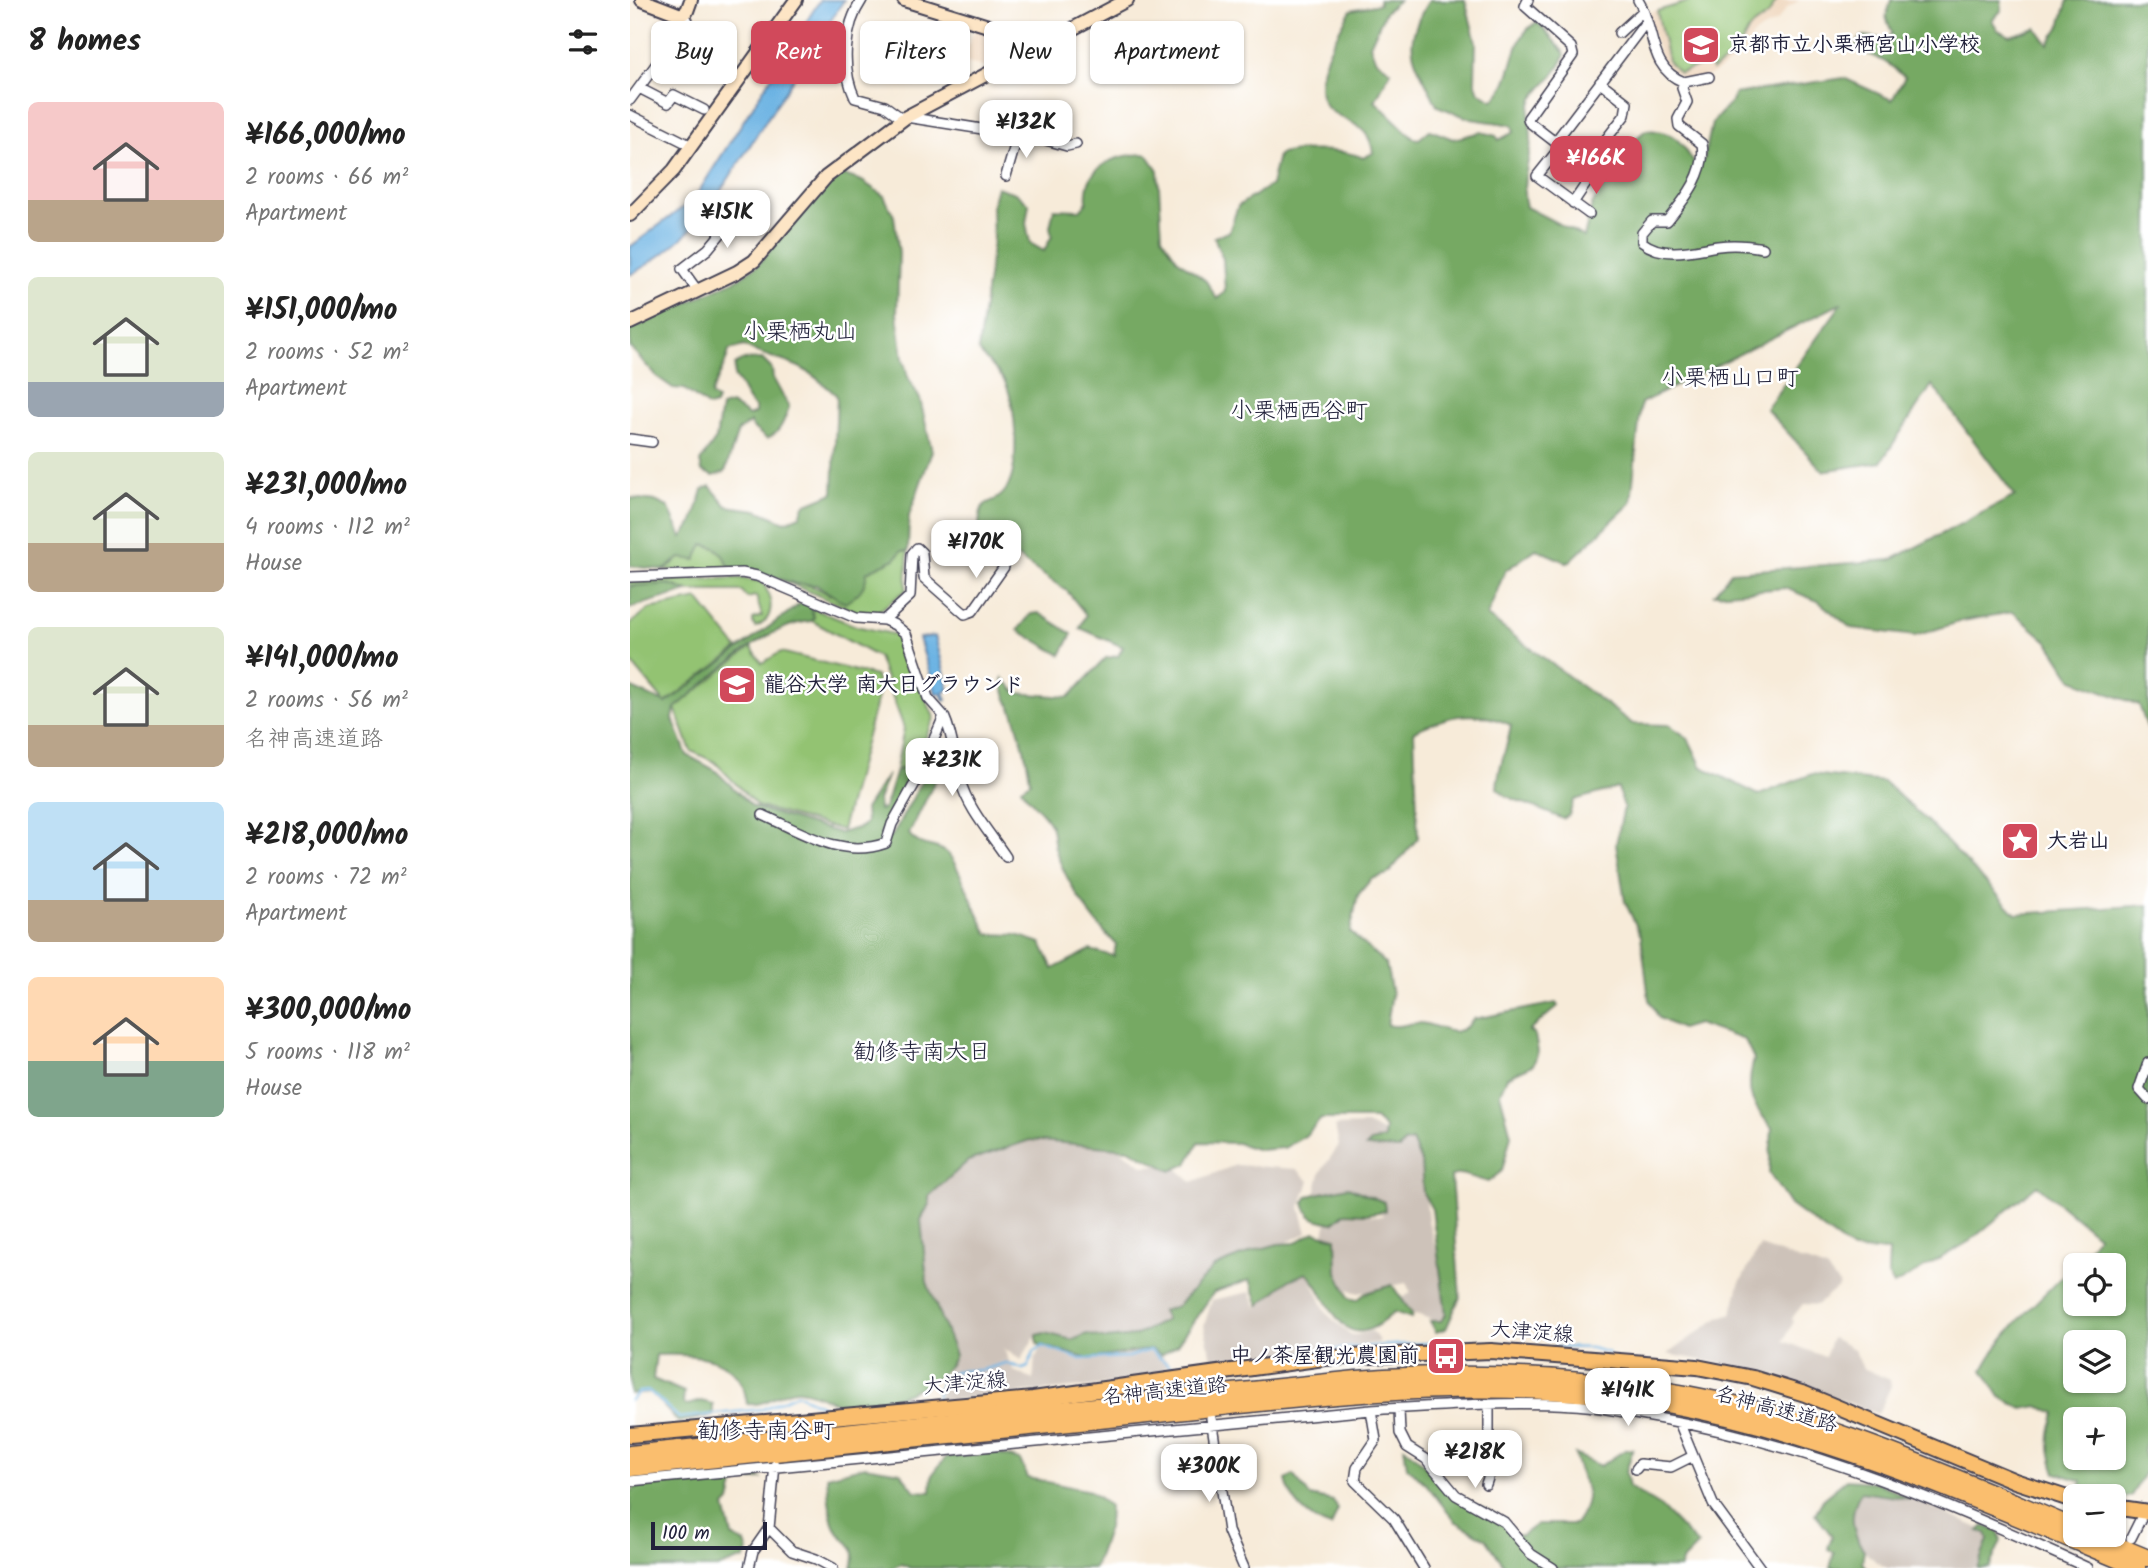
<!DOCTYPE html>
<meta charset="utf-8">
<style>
body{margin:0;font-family:Kalam,"Klee One",sans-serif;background:#f2f2f2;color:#222;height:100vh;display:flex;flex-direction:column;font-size:26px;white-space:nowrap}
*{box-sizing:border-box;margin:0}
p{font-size:23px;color:#767676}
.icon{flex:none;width:38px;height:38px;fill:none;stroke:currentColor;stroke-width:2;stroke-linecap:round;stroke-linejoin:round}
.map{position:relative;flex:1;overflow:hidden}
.sheet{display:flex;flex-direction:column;background:#fff;width:630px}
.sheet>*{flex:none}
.hud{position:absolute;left:21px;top:21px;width:665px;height:63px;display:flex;gap:14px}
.tools{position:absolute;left:1433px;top:1253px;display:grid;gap:14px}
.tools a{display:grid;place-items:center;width:63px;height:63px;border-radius:10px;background:#fff;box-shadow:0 2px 5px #0004;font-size:35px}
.scale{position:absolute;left:21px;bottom:18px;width:116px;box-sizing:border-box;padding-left:7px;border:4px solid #22223b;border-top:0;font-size:19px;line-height:24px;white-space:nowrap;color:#22223b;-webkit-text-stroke:5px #fff;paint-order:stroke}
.price{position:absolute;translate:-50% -60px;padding:0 16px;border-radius:14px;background:#fff;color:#222;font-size:23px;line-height:46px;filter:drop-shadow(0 2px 4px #0008)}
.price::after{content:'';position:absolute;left:50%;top:42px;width:21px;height:16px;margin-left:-10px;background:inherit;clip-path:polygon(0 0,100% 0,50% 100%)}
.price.active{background:#d1495b;color:#fff}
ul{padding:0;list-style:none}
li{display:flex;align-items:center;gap:21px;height:175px;padding:0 28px}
li span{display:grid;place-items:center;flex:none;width:196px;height:140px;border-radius:10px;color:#555}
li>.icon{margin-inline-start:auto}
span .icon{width:84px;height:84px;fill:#fffc;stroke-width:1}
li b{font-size:30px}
h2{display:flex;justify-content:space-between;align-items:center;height:84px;padding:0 28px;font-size:30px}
.chip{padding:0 24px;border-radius:10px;background:#fff;box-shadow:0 2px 5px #0004;font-size:24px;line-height:63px}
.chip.active{background:#d1495b;color:#fff}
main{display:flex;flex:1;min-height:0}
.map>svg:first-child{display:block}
.built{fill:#efd6bc}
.industrial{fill:#cdc2b9}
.green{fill:#93c372;stroke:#5a7256;stroke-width:2}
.forest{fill:#76a964;stroke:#4c6650;stroke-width:2;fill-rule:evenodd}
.water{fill:#6cb3e3;stroke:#476a8f;stroke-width:2}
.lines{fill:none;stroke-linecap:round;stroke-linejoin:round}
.stream{stroke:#6cb3e3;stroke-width:2.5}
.street-tunnel{stroke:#ccc3b9;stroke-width:9;stroke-dasharray:9 4.5;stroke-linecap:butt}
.street-casing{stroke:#424053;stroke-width:12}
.secondary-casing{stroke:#424053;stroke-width:16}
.primary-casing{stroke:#424053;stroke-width:18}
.highway-casing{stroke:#424053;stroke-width:19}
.street{stroke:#fff;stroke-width:9}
.secondary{stroke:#fde5c5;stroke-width:12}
.primary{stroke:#fabe6e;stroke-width:14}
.highway{stroke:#fabe6e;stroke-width:16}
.labels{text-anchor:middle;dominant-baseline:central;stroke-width:5;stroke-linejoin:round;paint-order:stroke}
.poi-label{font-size:21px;font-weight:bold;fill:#22223b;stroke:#fff;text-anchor:start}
.street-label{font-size:21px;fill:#22223b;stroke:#fff}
.neighbourhood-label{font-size:23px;fill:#22223b;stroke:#fff}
</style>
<main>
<section class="sheet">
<h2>8 homes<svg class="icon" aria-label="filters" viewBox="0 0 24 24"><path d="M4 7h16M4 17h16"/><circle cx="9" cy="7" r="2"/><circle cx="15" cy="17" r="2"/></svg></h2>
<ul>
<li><span style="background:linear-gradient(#f6c9c9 70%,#b9a48a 0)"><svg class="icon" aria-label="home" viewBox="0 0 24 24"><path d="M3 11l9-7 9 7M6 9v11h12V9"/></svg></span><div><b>¥166,000/mo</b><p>2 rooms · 66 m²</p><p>Apartment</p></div></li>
<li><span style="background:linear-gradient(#dfe7d0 75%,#9aa5b1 0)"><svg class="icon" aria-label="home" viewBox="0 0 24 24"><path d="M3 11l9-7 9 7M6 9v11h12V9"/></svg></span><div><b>¥151,000/mo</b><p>2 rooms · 52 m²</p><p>Apartment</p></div></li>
<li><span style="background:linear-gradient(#dfe7d0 65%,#b9a48a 0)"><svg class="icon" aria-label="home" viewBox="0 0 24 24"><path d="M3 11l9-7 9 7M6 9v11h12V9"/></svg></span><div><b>¥231,000/mo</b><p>4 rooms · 112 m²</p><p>House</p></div></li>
<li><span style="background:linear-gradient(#dfe7d0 70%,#b9a48a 0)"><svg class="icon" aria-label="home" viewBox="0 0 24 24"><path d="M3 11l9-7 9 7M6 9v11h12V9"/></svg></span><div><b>¥141,000/mo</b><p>2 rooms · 56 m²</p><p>名神高速道路</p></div></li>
<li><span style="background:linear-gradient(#bfe0f5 70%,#b9a48a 0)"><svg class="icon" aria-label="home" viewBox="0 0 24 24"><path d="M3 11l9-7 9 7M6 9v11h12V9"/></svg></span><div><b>¥218,000/mo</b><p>2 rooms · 72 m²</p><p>Apartment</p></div></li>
<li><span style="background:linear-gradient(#ffd9b3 60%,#7fa58c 0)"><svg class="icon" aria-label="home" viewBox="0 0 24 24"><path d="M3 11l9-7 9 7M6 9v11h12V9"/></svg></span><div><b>¥300,000/mo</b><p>5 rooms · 118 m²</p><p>House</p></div></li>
</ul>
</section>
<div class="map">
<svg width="1518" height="1568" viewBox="0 0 1518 1568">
<rect width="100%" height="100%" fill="#fff"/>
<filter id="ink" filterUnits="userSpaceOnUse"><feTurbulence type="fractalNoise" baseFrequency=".0143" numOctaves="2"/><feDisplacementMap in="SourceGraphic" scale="14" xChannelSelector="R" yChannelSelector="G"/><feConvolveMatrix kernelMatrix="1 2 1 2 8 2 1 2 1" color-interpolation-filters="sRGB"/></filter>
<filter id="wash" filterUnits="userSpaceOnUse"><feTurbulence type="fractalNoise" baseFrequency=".00686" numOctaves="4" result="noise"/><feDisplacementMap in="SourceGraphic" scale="28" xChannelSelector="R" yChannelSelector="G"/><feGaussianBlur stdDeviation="1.57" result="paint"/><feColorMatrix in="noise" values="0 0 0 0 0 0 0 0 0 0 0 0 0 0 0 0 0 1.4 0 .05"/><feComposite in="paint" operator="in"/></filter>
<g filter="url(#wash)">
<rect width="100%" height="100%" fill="#f7ebd9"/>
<path class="built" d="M1064,0h106l-12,7 -11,14 -23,13 -13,22 -30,19 -23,6 -24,-14 -18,-54z
M346,28l25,8 -14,32 -26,-7z"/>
<path class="industrial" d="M738,1125l31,15 15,-1 7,9 7,72 22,83 -11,20 -19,-8 -15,-2 -11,-11 17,-9 -5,-10 -47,10 -19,-5 -19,-40 5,-23 13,-11 44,2 -8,-13 -62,1 7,-31 19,-28 -4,-19z
M474,1139l40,27 29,-1 19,17 44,-17 61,4 12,12 -9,26 7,26 -91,41 -41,40 -39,26 -59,2 -43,-4 -13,22 -18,-12 11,23 19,9 2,-20 8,-18 112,5 13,16 -6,11 -59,11 -164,16 3,-19 10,-22 -29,-59 -12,-105 57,-56z
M1130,1246l66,23 14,17 -23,19 -14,-1 -11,14 1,5 -9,18 41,16 7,-19 22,11 9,19 27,12 1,6 -13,28 -110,-42 -101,-18 53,-37 12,-4 7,-29z
M677,1272l20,42 25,22 20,-5 8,11 -166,25 -10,-41 8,-26 38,-8 7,16 31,-30z
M1230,1491l55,9 75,33 -9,35h-95l-17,-12 -16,-18 -3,-19z"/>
<path class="green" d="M1064,0h83l-9,15 -19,14 -13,25 -24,16 -4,-7 -29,10 -11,-12 -11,-50z
M73,544l18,6 11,20h-68l16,-12c11,0 17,-4 23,-14z
M271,551h7l-2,39 -31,24 -11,1 -94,-40c20,7 42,8 59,20l48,-30 18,-6z
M109,578l23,4c11,15 14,37 -6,45l-3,-4v-4l9,-3 -6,-20 -9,2 -5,-7h-54l-19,-7 -39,2v-5z
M68,599l40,50 -73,54 -35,-42v-37l19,-15z
M179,607l47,19 42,9 35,80 1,4 -41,91 15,-36 -6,-6 -6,3 8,-43 -26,-71 -66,-36 2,-4z
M121,647l11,16 19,-11 95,24 3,15 -37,139 -85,-24 -42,-44 -24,-11 -16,-43z"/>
<path class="forest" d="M749,0h20l-14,12 -15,33 5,14 16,12 -16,30 38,37 6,1 11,-9 23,9 28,-7 15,4 3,4 15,-8 -2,-7 -41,-6 -34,-13c-21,-48 -39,-55 -8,-106h36l11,42 -1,39 4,11 14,8c24,-20 15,-62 44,-78 3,2 24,27 28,32 -5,19 -22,29 -32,45 -8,15 -1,27 -2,43 -2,20 -11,46 -5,65l58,30 8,-32 22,-36 8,-19 24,-20c29,1 34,10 48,33l10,-3 8,-37 21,-23 1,-6 110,-16 48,22 13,-23 -19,-15 -29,-13 -1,-6 7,-7 24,3 5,-6 -6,-16 5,-17h110l1,10 -10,10 6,10 12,6 26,-8 12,16 12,-18 8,-26h80v730l-9,-25 -66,-25 -25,-38 -35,-30 -51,9 -47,15 -64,-8 -33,-27 -33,-13 -71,6 17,-22 160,-12 124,-64 -83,-111 -51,77 -58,9 -57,-62 76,-106 -201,100 -10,100 -63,60 -32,-14 -31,22 -18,45 146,108 36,1 19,13 14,29 57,28 53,-21 72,8 44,40 88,92 132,-9v534l-5,12 5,16 -17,29 -17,5v-5l-36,-3 4,-12 -26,-8c-7,-21 -10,-39 0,-60l-18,-7 -15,3 -23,-12 -17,-27c27,-53 79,-86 115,-134l-61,-51 -67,56 -76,44 -6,-10 1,-24 -37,-1 -62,-45 -21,-32 3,-45c-22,-27 -27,-35 -18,-69l-9,-19 -48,-16 -16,5 -22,-11 -10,-18 -8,-64 -16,-34 -9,-58 8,-37 -6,-19 -44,12 -5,15 -6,4 -57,-23 -9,-8c1,-22 11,-41 14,-63 -39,-17 -59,-10 -97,6l4,107 -30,36 -17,5 -13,16 -8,37 36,32 6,30 -5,31c13,3 17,-1 29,-2 24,-2 36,23 58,-4l82,-16 2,3 -29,25 6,4 3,17 -5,13 -26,12 -7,16 11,42 -9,36 -14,11 -27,-8 -10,2 9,121 -14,32 -10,3 -6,-11h11l5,-7 -14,-105 -9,-16 -2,-31 -9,-21 -8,2 -5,6 -33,-2 5,-5 13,-3 1,-11 -10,-9h-54l-16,17 -21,12 -25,2 -22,-7 -38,-1 -12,22 -16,7 -42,-22 -99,-9 -62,21 -39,35v8l-8,16 6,62 28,73c-12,33 -78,52 -112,49 -16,-2 -29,-14 -46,-14 -18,0 -30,17 -50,14 -6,-50 -52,-50 -91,-49l-3,24 31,13 -1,11 4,2 14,-4 12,3v12l-35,6 -27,-30 -21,2v-707l36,16 138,-102 5,3 5,13 -2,4c-48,3 -100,58 -137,87l-2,11 14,36 28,15 38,37 87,26 21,-6 5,-5 -1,-13 23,-35 -10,26 1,10 5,-1 12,-38 6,-3 7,6 -19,45 -10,15 12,2 49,-90 -5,33 -27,55c11,15 24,9 37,18 11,7 32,66 42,82l29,1 24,8 12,26 37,-19 24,6 2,-12c-25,-24 -51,-63 -61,-96 -2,-7 -1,-15 -4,-22 -6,-14 -22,-24 -30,-38l9,-6c-2,-23 -9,-45 -16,-67 -5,-14 -12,-21 -11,-37l14,15 52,4 37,-39 12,-2 5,-9 -43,-19 6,-13 -19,-24 -88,-60c0,-40 12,-21 26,-40 16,-21 11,-83 1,-107 -6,-13 -20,-22 -28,-34l15,-109 -1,-36 5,-18 18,6 14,11 -3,19 4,20 14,8 8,-15 -2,-9 4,-18 26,1 7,-8c-4,-37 30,-48 60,-48l11,16 4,67 15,22 29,22 11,18 8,-8 -2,-32 -9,-22 15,-5 9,-26 33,-21 7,-30c17,-7 68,-6 85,3l10,-5c-3,-26 -19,-28 -39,-40 -34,-21 3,-79 17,-103l28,-6zM1446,1265h38v39h-38zM1446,1342h38v39h-38zM1446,1419h38v39h-38z
M211,174l21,7 22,15 10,20 5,37 -2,61 6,44 5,19 12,22 12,52 -23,65 -1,35h-7l-6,8 -28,13c-1,16 -9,23 -22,31l-29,-18 -19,-1 -50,-14h-15c-10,-14 -10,-23 -29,-26l-7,16 -16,-2 -16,12 -34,-4v-68l25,3 13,6 14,30 11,-15 10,-32 7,-4 17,20 30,4 28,12 15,-6 4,-11 29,-12 4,-97c-11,-10 -22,-21 -36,-28 -19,-9 -39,-12 -57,-22l-15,4c-3,17 -13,29 -18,45l6,5 -2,5 -6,2 -25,-18 -11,-1 -17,-12 -26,-29v-17l108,-51 20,-14 39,-48z
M132,359l10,10 1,9 16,29c-5,14 -8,25 -22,32l-15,-12 -1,-5 -13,9 -13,41 -12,4 -11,-5 -2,-9 16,-23 5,-32 10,-3 18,12 6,-3v-5c-11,-10 -12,-21 -21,-32l1,-11 8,-5z
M39,584l19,7 -58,17v-22z
M409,613l33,21 -11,21 -43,-25 13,-16z
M718,1187l36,15 1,9 -19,3 -21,-1 -12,10c-15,-3 -25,-3 -29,-20l4,-7z
M684,1232l22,6 1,34 12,26 8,2 9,-7 26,-8 20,29 -1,4 -17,-6c-52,50 -59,-8 -87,-39l-18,7 -30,25 -9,-25 -36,12 -38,54 -15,9 -10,-6 -62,10 -52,-15v-9l8,-2 28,7 14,-6 19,5 29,-3 31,-16 -4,-9 15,-5 37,-39 39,-16 25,-7 17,-1z
M774,1447c21,14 29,31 47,45 24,20 41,8 60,43h11l15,-11h38c24,-34 6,-35 0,-70l25,12 25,-16 8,-1 -7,23 3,15 32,20 37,38 -15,15 -3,8h-174l-20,-29 -31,-18 -29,-37 -19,-17z
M366,1453l24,7 8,18 62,13 19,15 -1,22 -14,40h-184l-8,-4 -10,4h-40c8,-28 -10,-24 -18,-42 -5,-14 -6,-35 -7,-50l38,-10 35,6 15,19 16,1 1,-17 14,-18z
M125,1474l6,5 -26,2 -5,21 -5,5 7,29 13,7 3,8 -3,7 -28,10h-87v-76l7,-5 20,-4z
M663,1475l17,21 23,5 5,8 -7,18c-22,-7 -40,-24 -45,-47z
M1216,1480l30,2 35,17 -50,-7c-13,21 -10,40 3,59l-2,11 4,6h-36l4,-15 -6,-5 4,-12 -17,-22 9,-16z
M1354,1526l15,6 2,9 -12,27h-12l11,-28 -2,-7 -7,-2z"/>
<path class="water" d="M190,0h24l-135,209c-21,27 -49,49 -79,66v-28l64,-48z
M305,636l14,54 -5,2 3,8 -3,1 -3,-8 -5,1 -17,-56z"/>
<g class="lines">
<path class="stream" d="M843,1343l32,2
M923,1347l38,1 18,5
M0,1400l9,-8 10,-1 30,27 84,-9 34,-15 30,14
M306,1401l5,-21 14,-9 27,-1 24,-7 17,6 5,-2 6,-15 8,-6 37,13 50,-2 21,-7 24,19 184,-22 73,-4"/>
</g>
</g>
<g filter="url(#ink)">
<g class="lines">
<path class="street-tunnel" d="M827,1361l1,37"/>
<defs>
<path id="street" d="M232,0c-18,26 -21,69 -7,98l30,8 18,13
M898,0l-3,6 46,41 2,8 -45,63 1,4 65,50 -21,31
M1008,0c18,28 9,68 46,82l25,-5
M989,33l24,-22
M37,49l59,29
M1054,82l-2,6 5,14 -9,17 1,7 23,18c5,29 -18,56 -35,77h-15l-10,12v9c22,17 51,8 76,4 14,-2 30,-1 45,2
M9,88l29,15 6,-8 30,15
M0,100l58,-79 -4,-7
M0,115l62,31
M276,117l133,21 28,8 9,-2
M925,142l91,-120
M931,146l-24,30 52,38
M956,165l39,-50 2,-12 -27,-21
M376,176l12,-41
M67,290l-15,-21 26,-20 34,-41
M0,439l22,3
M0,577l112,-4 15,3 99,42 28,2 11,5 11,9 22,64 16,18 -30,69 -22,39 -6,19c-44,16 -83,-10 -123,-28
M254,620l26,-24 2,-42 5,-6 5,5 2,25 41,36 8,-3 31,-44
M314,716c10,22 10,42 16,64 8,29 30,53 46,77
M1518,1063l-9,26 9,10
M769,1409l1,24 7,14 19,12 30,36 48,27 27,32 22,14
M741,1410l5,30 -19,28 -2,13 39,38 30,49
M581,1418l17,113 16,37
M1049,1422l34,82 47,64
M145,1465l-6,63 23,23 24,8 17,9
M1006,1469l4,-5 31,3 22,-11
M0,1481l741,-71c67,-4 135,-9 202,-5 28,1 56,9 84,13 152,26 292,86 431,150
M856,1484l3,-9v-70
M1501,1538l13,-26
M119,1568l4,-17 16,-23"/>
<path id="secondary" d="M12,0l39,15 6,-4 4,-11
M274,0l120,37 13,8
M0,215l44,-45 122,-170
M0,323l107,-51 17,-11 72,-84 80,-60 221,-117"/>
<path id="primary" d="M0,1435l403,-36 291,-41 167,-7 206,16 56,11 52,16 210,87 61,20
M1484,1507l34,5"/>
<path id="highway" d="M0,1454l727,-75c172,-13 339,3 502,61 73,26 145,58 217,88
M0,1468c170,-18 339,-35 509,-52 178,-19 354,-43 532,-11 163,30 315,99 467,163
M1462,1535l56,23"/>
</defs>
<use href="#street" class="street-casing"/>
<use href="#secondary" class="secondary-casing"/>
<use href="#primary" class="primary-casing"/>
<use href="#highway" class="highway-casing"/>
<use href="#street" class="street"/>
<use href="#secondary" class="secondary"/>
<use href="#primary" class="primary"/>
<use href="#highway" class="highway"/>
</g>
</g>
<defs>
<symbol id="school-square" viewBox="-11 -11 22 22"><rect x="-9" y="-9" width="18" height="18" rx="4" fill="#d1495b" stroke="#fff"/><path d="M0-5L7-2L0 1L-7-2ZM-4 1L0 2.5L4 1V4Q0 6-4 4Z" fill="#fff"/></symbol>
<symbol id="university-square" viewBox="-11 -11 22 22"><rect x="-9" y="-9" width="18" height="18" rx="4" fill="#d1495b" stroke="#fff"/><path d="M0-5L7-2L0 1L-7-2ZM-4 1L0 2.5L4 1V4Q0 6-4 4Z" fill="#fff"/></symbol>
<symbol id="sight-square" viewBox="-11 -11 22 22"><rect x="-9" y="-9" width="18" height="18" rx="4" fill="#d1495b" stroke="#fff"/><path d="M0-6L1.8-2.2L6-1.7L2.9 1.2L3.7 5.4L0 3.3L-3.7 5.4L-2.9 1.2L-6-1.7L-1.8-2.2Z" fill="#fff"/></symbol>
<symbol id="bus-square" viewBox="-11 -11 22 22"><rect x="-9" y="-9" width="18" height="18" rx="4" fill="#d1495b" stroke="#fff"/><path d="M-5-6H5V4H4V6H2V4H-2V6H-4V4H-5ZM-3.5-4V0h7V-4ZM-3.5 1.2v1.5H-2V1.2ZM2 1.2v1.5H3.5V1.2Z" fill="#fff"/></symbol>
</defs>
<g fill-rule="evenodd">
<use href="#school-square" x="1049" y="23" width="44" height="44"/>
<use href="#university-square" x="85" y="663" width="44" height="44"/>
<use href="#sight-square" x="1368" y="819" width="44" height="44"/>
<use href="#bus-square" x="794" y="1334" width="44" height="44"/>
</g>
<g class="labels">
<g class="poi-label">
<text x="1098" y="45">京都市立小栗栖宮山小学校</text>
<text x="134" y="685">龍谷大学 南大日グラウンド</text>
<text x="1417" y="841">大岩山</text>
<text x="789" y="1356" text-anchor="end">中ノ茶屋観光農園前</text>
</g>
<g class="street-label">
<text transform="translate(902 1333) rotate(4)">大津淀線</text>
<text transform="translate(335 1384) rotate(-5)">大津淀線</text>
<text transform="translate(535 1392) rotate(-6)">名神高速道路</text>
<text transform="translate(1146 1410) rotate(15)">名神高速道路</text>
</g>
<g class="neighbourhood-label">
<text x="170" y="333">小栗栖丸山</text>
<text x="1100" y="379">小栗栖山口町</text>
<text x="669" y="412">小栗栖西谷町</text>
<text x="292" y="1053">勧修寺南大日</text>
<text x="136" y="1432">勧修寺南谷町</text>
</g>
</g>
</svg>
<div class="tools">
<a><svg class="icon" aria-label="locate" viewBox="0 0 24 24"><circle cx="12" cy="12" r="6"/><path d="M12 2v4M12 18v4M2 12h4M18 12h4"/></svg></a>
<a><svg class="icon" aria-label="layers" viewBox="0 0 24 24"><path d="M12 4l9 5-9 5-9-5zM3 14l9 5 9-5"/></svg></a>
<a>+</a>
<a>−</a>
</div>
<div class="scale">100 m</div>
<b class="price" style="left:396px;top:160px">¥132K</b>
<b class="price active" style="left:966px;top:196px">¥166K</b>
<b class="price" style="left:97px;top:250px">¥151K</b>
<b class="price" style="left:346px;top:580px">¥170K</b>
<b class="price" style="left:322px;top:798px">¥231K</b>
<b class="price" style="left:998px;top:1428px">¥141K</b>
<b class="price" style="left:845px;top:1490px">¥218K</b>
<b class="price" style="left:579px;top:1504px">¥300K</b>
<div class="hud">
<a class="chip">Buy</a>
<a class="chip active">Rent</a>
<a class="chip">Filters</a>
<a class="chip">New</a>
<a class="chip">Apartment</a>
</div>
</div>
</main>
